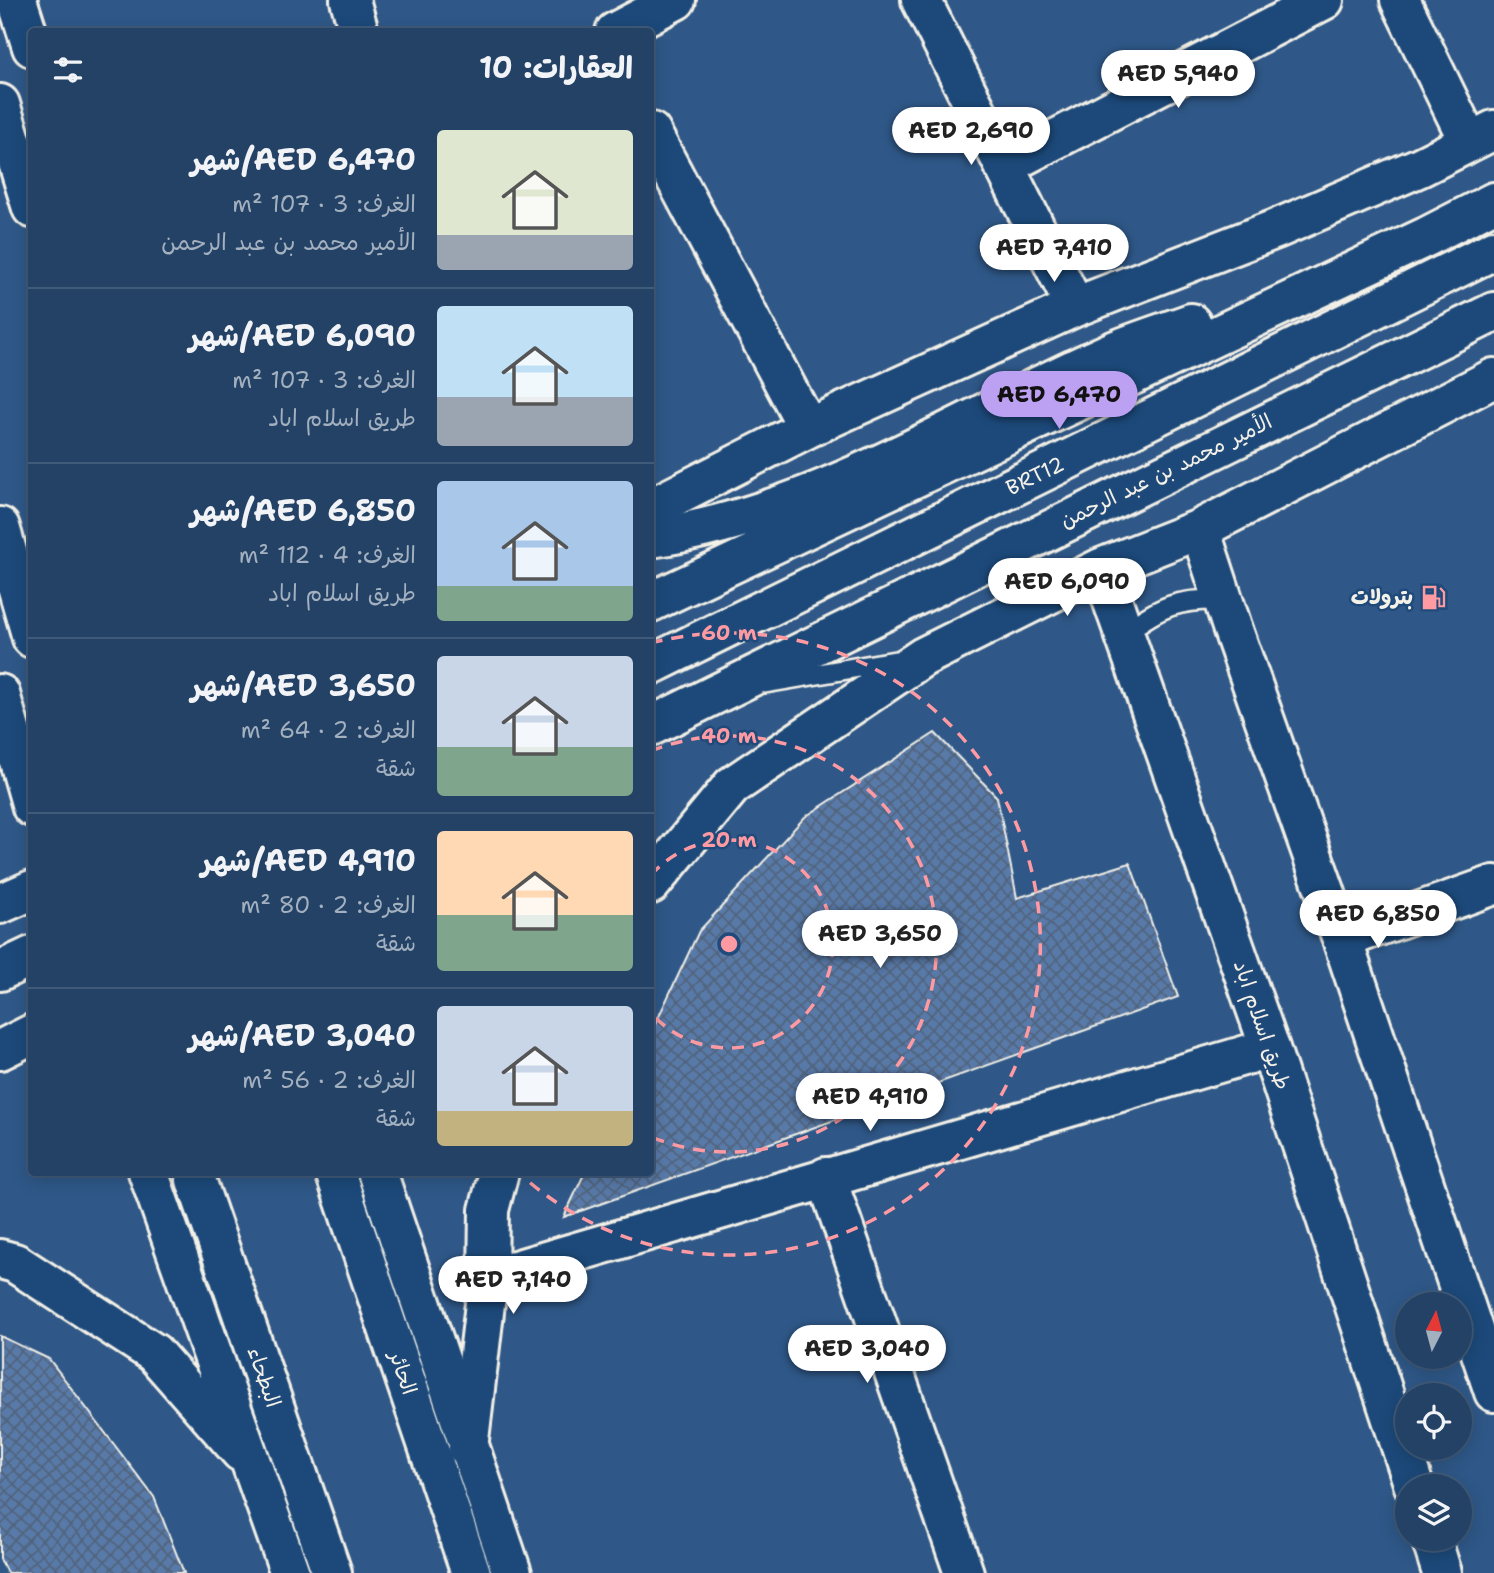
<!DOCTYPE html>
<html lang="ar">
<meta charset="utf-8">
<style>
body{margin:0;font-family:"Shantell Sans","Playpen Sans Arabic",sans-serif;background:#2b496c;color:#f1f3f6;direction:rtl;height:100vh;display:flex;flex-direction:column;font-size:26px;white-space:nowrap}
*{box-sizing:border-box;margin:0}
p{font-size:23px;color:#a3b0bf}
.icon{flex:none;width:38px;height:38px;fill:none;stroke:currentColor;stroke-width:2;stroke-linecap:round;stroke-linejoin:round}
.map{position:relative;flex:1;overflow:hidden;direction:ltr}
.sheet{position:absolute;left:28px;top:28px;width:626px;height:1148px;display:flex;flex-direction:column;background:#234266;border-radius:7px;box-shadow:0 4px 18px #0003,0 0 0 2px #405b7a;direction:rtl}
.sheet>*{flex:none}
.needle{width:46px;rotate:6deg}
.tools{position:absolute;left:1395px;top:1292px;display:grid;gap:14px}
.tools a{display:grid;place-items:center;width:77px;height:77px;border-radius:50%;background:#234266;box-shadow:0 4px 18px #0003,0 0 0 2px #405b7a;font-size:35px}
.price{position:absolute;translate:-50% -60px;padding:0 16px;border-radius:24px;background:#fff;color:#222;font-size:23px;line-height:46px;filter:drop-shadow(0 2px 4px #0008)}
.price::after{content:'';position:absolute;left:50%;top:42px;width:21px;height:16px;margin-left:-10px;background:inherit;clip-path:polygon(0 0,100% 0,50% 100%)}
.price.selected{background:#bca0f2;color:#111}
ul{padding:0;list-style:none}
li{display:flex;align-items:center;gap:21px;height:175px;padding:0 21px}
li+li{border-top:2px solid #405b7a}
li span{display:grid;place-items:center;flex:none;width:196px;height:140px;border-radius:7px;color:#555}
li>.icon{margin-inline-start:auto}
span .icon{width:84px;height:84px;fill:#fffc;stroke-width:1}
li b{font-size:30px}
h2{display:flex;justify-content:space-between;align-items:center;height:84px;padding:0 21px;font-size:30px}
.map>svg:first-child{display:block}
.building{fill:url(#building-cross-hatch);stroke:#f4f1e8;stroke-width:2}
.lines{fill:none;stroke-linecap:round;stroke-linejoin:round}
.lane-casing{stroke:#f4f1e8;stroke-width:24}
.street-casing{stroke:#f4f1e8;stroke-width:44}
.secondary-casing{stroke:#f4f1e8;stroke-width:44}
.primary-casing{stroke:#f4f1e8;stroke-width:44}
.lane{stroke:#1f4a7a;stroke-width:19}
.street{stroke:#1f4a7a;stroke-width:38}
.secondary{stroke:#1f4a7a;stroke-width:38}
.primary{stroke:#1f4a7a;stroke-width:38}
.ring{fill:none;stroke:#ff9aa2;stroke-width:3.5;stroke-dasharray:12 9}
.labels{text-anchor:middle;dominant-baseline:central;stroke-width:5;stroke-linejoin:round;paint-order:stroke}
.street-label{font-size:21px;fill:#f4f1e8;stroke:#1f4a7a}
.poi-label{font-size:21px;font-weight:bold;fill:#f4f1e8;stroke:#1f4a7a;text-anchor:end}
.centre{fill:#ff9aa2;stroke:#1f4a7a;stroke-width:3.5}
.ring-label{font-size:21px;text-anchor:middle;font-weight:bold;fill:#ff9aa2;stroke:#1f4a7a;stroke-width:5;stroke-linejoin:round;paint-order:stroke}
</style>
<div class="map">
<svg width="1494" height="1573" viewBox="0 0 1494 1573">
<defs>
<pattern id="building-cross-hatch" width="8" height="8" patternUnits="userSpaceOnUse" patternTransform="scale(1.75)"><rect width="8" height="8" fill="#587aa9"/><path d="M0 0l8 8M0 8l8-8" fill="none" stroke="#51647c"/></pattern>
</defs>
<rect width="100%" height="100%" fill="#2f5888"/>
<filter id="ink" filterUnits="userSpaceOnUse"><feTurbulence type="fractalNoise" baseFrequency=".0143" numOctaves="2"/><feDisplacementMap in="SourceGraphic" scale="14" xChannelSelector="R" yChannelSelector="G"/><feConvolveMatrix kernelMatrix="1 2 1 2 8 2 1 2 1" color-interpolation-filters="sRGB"/></filter>
<g filter="url(#ink)">
<path class="building" d="M935,733l62,64 20,101 113,-35 48,134 -614,220 21,-45h66v-139l48,-102 106,-114z
M0,1336l49,23 105,138 30,76h-177l-7,-14z"/>
<g class="lines">
<defs>
<path id="lane" d="M1126,632c34,-26 53,-33 96,-32
M765,683l136,-23"/>
<path id="street" d="M350,0l9,32
M921,0l154,307
M1400,0l69,142
M615,32l61,-32
M651,132l157,296
M1004,166l320,-166
M651,508l157,-80 267,-121 201,-78 144,-62 74,-37
M1200,529l33,101 109,309 152,453
M1101,568l169,480 144,438
M651,884l81,-98 191,-129 178,-89 99,-39 294,-151
M1342,939l152,-54
M826,1177l138,396
M488,1278l782,-230
M468,1448l20,-170 1,-68 10,-38
M1431,1538l11,35"/>
<path id="secondary" d="M651,665l843,-415
M0,971l32,-15"/>
<path id="primary" d="M17,0l15,47
M0,104l32,104
M0,527l32,111
M651,538c167,-24 314,-122 465,-188 24,-10 50,-18 75,-27
M651,602l775,-365 68,-35
M0,694l32,113
M651,726l843,-414
M0,904l32,-14
M0,1050l32,-16
M148,1172l142,401
M335,1172l136,401
M377,1172l135,401
M196,1180l136,393
M0,1259l15,4 139,90 87,99"/>
</defs>
<use href="#lane" class="lane-casing"/>
<use href="#street" class="street-casing"/>
<use href="#secondary" class="secondary-casing"/>
<use href="#primary" class="primary-casing"/>
<use href="#lane" class="lane"/>
<use href="#street" class="street"/>
<use href="#secondary" class="secondary"/>
<use href="#primary" class="primary"/>
</g>
</g>
<g class="ring">
<path d="M651 875A104 104 0 1 1 651 1013"/>
<path d="M651 751A208 208 0 1 1 651 1137"/>
<path d="M651 643A311 311 0 1 1 519 1173"/>
</g>
<defs>
<symbol id="fuel-bare" viewBox="-9 -9 18 18"><path d="M-5.5-6h7V0h2V4h1.3V-2.5L3-4.5l.8-.8L6-3V5H2.5V1h-1V6h-7ZM-4.2-4.7v3.2H.2V-4.7Z" fill="#ff9aa2" stroke="#1f4a7a" stroke-width="2.5" paint-order="stroke"/></symbol>
</defs>
<g fill-rule="evenodd">
<use href="#fuel-bare" x="1416" y="580" width="35" height="35"/>
</g>
<g class="labels">
<g class="street-label">
<text transform="translate(1166 471) rotate(-26)">الأمير محمد بن عبد الرحمن</text>
<text transform="translate(1035 476) rotate(-26)">BRT12</text>
<text transform="translate(1262 1025) rotate(71)">طريق اسلام اباد</text>
<text transform="translate(403 1373) rotate(71)">الحائر</text>
<text transform="translate(264 1377) rotate(71)">البطحاء</text>
</g>
<g class="poi-label">
<text x="1413" y="597">بترولات</text>
</g>
</g>
<circle cx="729" cy="944" r="10" class="centre"/>
<g class="ring-label">
<text x="729" y="640">60 m</text>
<text x="729" y="743">40 m</text>
<text x="729" y="847">20 m</text>
</g>
</svg>
<div class="tools">
<a><svg class="needle" viewBox="-14 -14 28 28"><path d="M0-13l5 13h-10z" fill="#e53935"/><path d="M0 13l5-13h-10z" fill="#a3b0bf"/></svg></a>
<a><svg class="icon" aria-label="locate" viewBox="0 0 24 24"><circle cx="12" cy="12" r="6"/><path d="M12 2v4M12 18v4M2 12h4M18 12h4"/></svg></a>
<a><svg class="icon" aria-label="layers" viewBox="0 0 24 24"><path d="M12 4l9 5-9 5-9-5zM3 14l9 5 9-5"/></svg></a>
</div>
<b class="price" style="left:1178px;top:110px">AED 5,940</b>
<b class="price" style="left:971px;top:167px">AED 2,690</b>
<b class="price" style="left:1054px;top:284px">AED 7,410</b>
<b class="price selected" style="left:1059px;top:431px">AED 6,470</b>
<b class="price" style="left:1067px;top:618px">AED 6,090</b>
<b class="price" style="left:1378px;top:950px">AED 6,850</b>
<b class="price" style="left:880px;top:970px">AED 3,650</b>
<b class="price" style="left:870px;top:1133px">AED 4,910</b>
<b class="price" style="left:513px;top:1316px">AED 7,140</b>
<b class="price" style="left:867px;top:1385px">AED 3,040</b>
<section class="sheet">
<h2>العقارات: 10<svg class="icon" aria-label="filters" viewBox="0 0 24 24"><path d="M4 7h16M4 17h16"/><circle cx="9" cy="7" r="2"/><circle cx="15" cy="17" r="2"/></svg></h2>
<ul>
<li><span style="background:linear-gradient(#dfe7d0 75%,#9aa5b1 0)"><svg class="icon" aria-label="home" viewBox="0 0 24 24"><path d="M3 11l9-7 9 7M6 9v11h12V9"/></svg></span><div><b>AED 6,470/شهر</b><p>الغرف: 3 · 107 m²</p><p>الأمير محمد بن عبد الرحمن</p></div></li>
<li><span style="background:linear-gradient(#bfe0f5 65%,#9aa5b1 0)"><svg class="icon" aria-label="home" viewBox="0 0 24 24"><path d="M3 11l9-7 9 7M6 9v11h12V9"/></svg></span><div><b>AED 6,090/شهر</b><p>الغرف: 3 · 107 m²</p><p>طريق اسلام اباد</p></div></li>
<li><span style="background:linear-gradient(#a9c7e8 75%,#7fa58c 0)"><svg class="icon" aria-label="home" viewBox="0 0 24 24"><path d="M3 11l9-7 9 7M6 9v11h12V9"/></svg></span><div><b>AED 6,850/شهر</b><p>الغرف: 4 · 112 m²</p><p>طريق اسلام اباد</p></div></li>
<li><span style="background:linear-gradient(#c9d6e8 65%,#7fa58c 0)"><svg class="icon" aria-label="home" viewBox="0 0 24 24"><path d="M3 11l9-7 9 7M6 9v11h12V9"/></svg></span><div><b>AED 3,650/شهر</b><p>الغرف: 2 · 64 m²</p><p>شقة</p></div></li>
<li><span style="background:linear-gradient(#ffd9b3 60%,#7fa58c 0)"><svg class="icon" aria-label="home" viewBox="0 0 24 24"><path d="M3 11l9-7 9 7M6 9v11h12V9"/></svg></span><div><b>AED 4,910/شهر</b><p>الغرف: 2 · 80 m²</p><p>شقة</p></div></li>
<li><span style="background:linear-gradient(#c9d6e8 75%,#c2b280 0)"><svg class="icon" aria-label="home" viewBox="0 0 24 24"><path d="M3 11l9-7 9 7M6 9v11h12V9"/></svg></span><div><b>AED 3,040/شهر</b><p>الغرف: 2 · 56 m²</p><p>شقة</p></div></li>
</ul>
</section>
</div>
